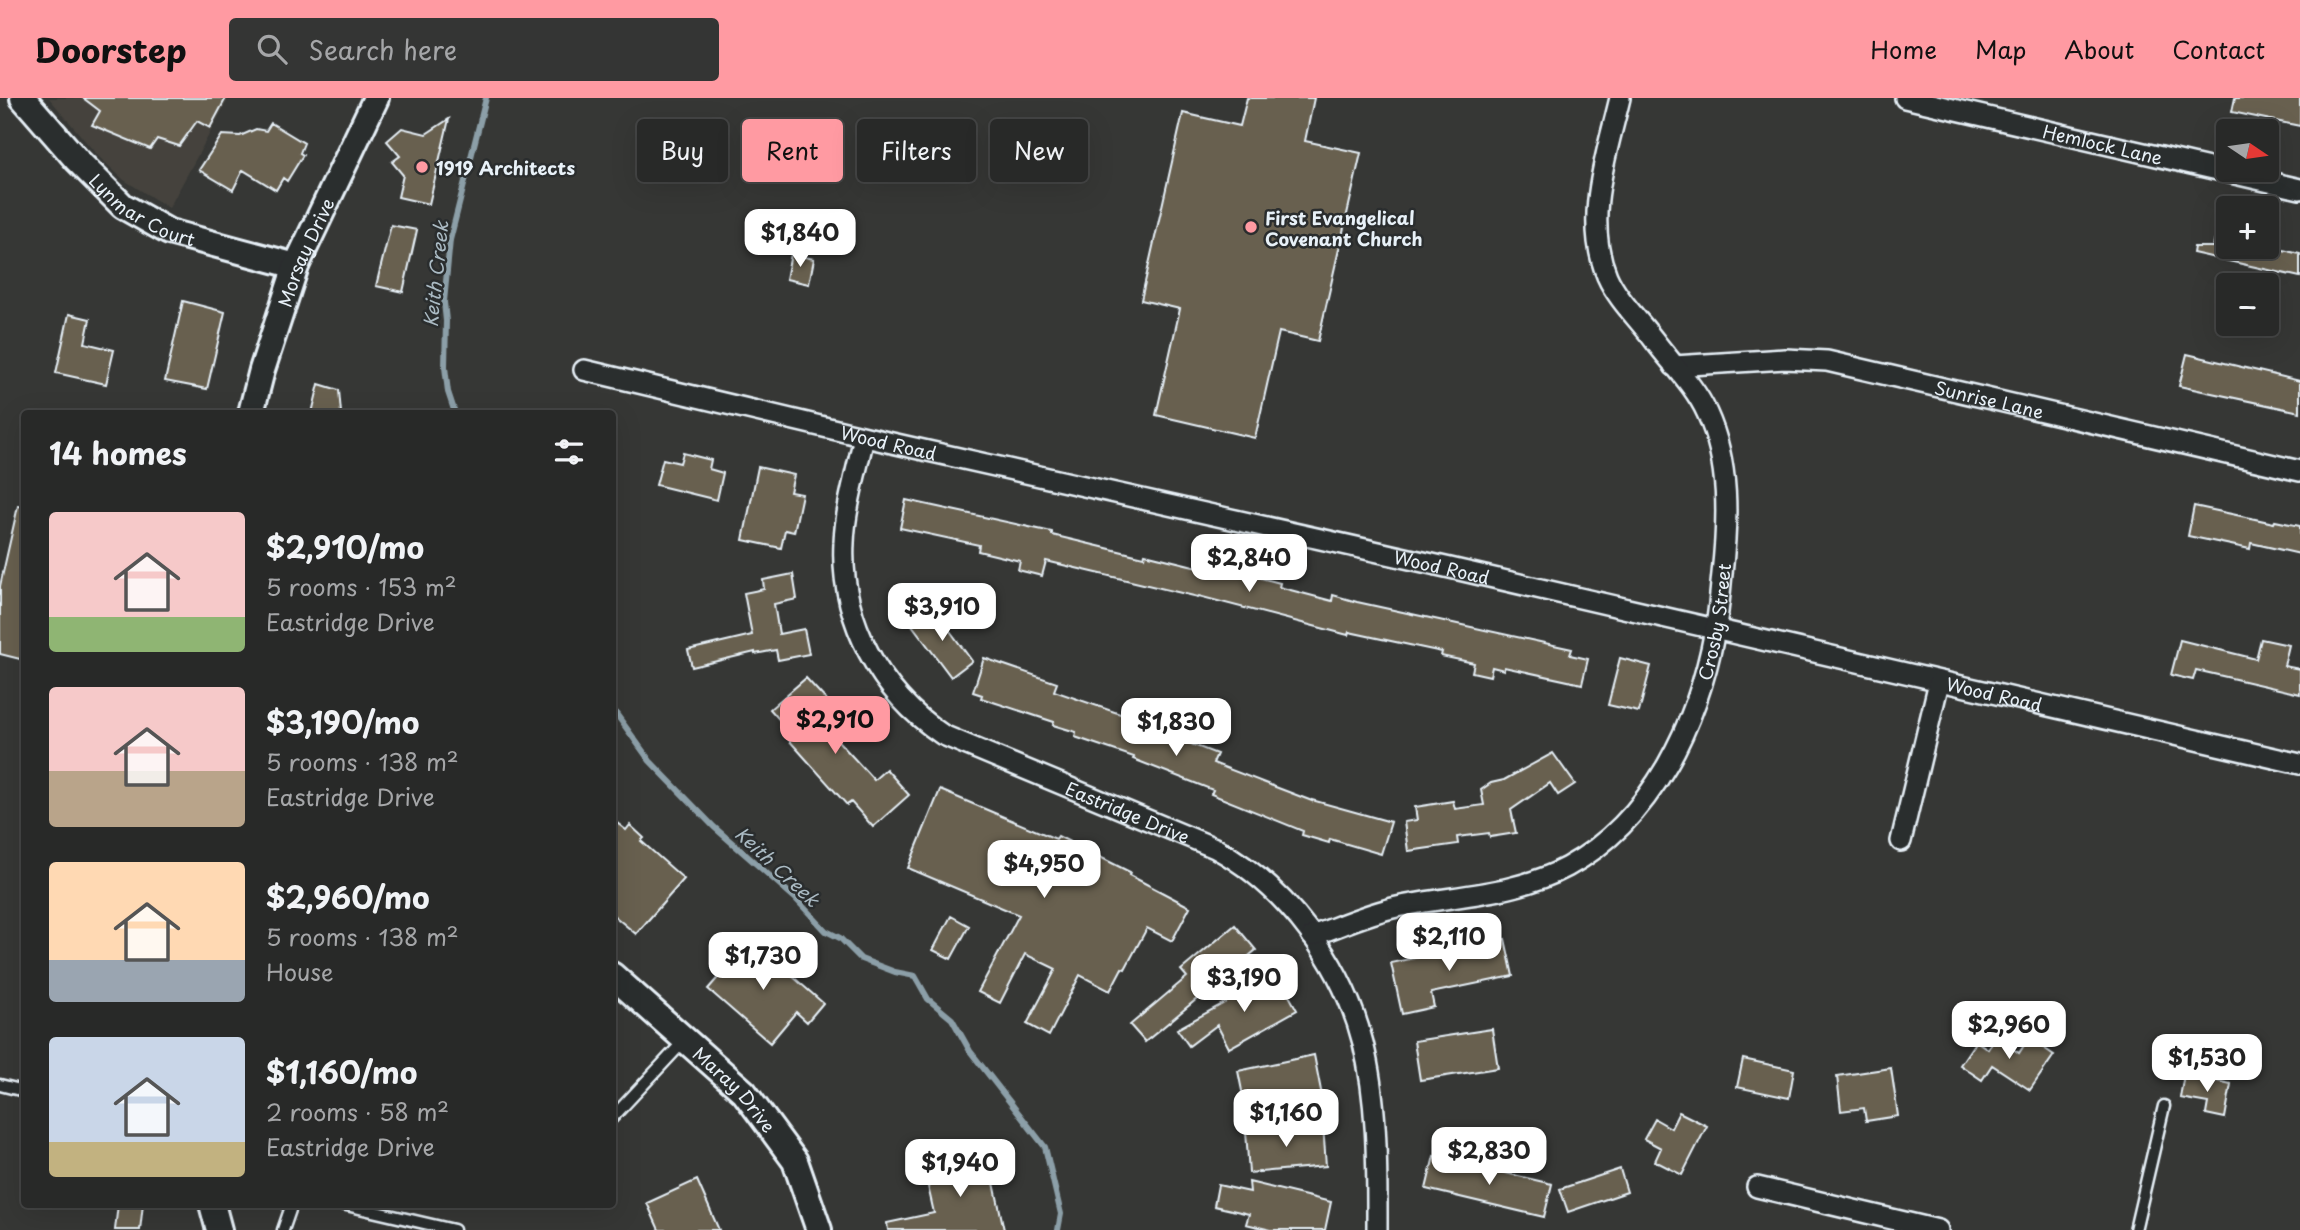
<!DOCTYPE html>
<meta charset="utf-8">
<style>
body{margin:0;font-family:"Playpen Sans",sans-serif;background:#343534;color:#f1f3f6;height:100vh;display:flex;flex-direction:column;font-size:26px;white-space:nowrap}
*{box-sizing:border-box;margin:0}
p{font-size:23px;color:#a5a6a8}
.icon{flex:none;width:38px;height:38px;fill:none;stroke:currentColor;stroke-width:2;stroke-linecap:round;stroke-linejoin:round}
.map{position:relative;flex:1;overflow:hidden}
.drawer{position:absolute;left:21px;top:312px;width:595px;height:798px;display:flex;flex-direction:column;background:#282928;border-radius:7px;box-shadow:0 7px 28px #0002,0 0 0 2px #444545}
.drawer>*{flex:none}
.top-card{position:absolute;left:637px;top:21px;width:665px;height:63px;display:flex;gap:14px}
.needle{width:46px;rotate:103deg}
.tools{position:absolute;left:2216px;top:21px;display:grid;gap:14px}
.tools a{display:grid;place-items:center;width:63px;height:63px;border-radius:7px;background:#282928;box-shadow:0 7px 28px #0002,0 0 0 2px #444545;font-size:35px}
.price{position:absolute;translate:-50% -60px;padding:0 16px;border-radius:14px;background:#fff;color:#222;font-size:23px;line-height:46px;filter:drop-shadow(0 2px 4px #0008)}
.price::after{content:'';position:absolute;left:50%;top:42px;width:21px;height:16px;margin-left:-10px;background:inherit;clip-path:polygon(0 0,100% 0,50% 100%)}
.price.current{background:#ff9aa2;color:#111}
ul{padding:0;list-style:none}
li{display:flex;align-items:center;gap:21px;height:175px;padding:0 28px}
li span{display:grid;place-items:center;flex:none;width:196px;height:140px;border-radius:7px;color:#555}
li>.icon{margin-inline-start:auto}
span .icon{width:84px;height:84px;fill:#fffc;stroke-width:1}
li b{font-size:30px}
h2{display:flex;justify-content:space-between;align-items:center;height:84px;padding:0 28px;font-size:30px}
.tag{padding:0 24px;border-radius:7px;background:#282928;box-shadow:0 7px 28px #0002,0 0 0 2px #444545;font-size:24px;line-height:63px}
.tag.current{background:#ff9aa2;color:#111}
header{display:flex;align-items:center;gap:42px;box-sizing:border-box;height:98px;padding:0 35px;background:#ff9aa2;color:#111}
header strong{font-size:33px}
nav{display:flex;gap:38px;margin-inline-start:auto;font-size:24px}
.search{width:490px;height:63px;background:#343534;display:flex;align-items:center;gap:18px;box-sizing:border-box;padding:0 24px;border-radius:7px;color:#a5a6a8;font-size:26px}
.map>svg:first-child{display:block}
.built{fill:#45433d}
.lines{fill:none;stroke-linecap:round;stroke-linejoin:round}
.stream{stroke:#8c9fa8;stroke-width:6}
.building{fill:#686050;stroke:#e8f1f8;stroke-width:2}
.service-casing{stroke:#e8f1f8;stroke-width:15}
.minor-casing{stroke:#e8f1f8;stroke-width:24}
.tertiary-casing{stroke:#e8f1f8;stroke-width:30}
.service{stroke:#2a2d2e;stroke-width:10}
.minor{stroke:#2a2d2e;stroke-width:19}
.tertiary{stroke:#2a2d2e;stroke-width:24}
.poi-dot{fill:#ff9aa2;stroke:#2a2d2e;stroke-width:2.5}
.labels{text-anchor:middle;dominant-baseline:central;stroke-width:5;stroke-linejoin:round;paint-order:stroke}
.street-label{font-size:18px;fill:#e8f1f8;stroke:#2a2d2e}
.poi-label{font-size:18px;font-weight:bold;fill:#e8f1f8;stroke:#2a2d2e;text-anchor:start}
.water-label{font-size:19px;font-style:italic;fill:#aabac3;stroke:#2a2d2e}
</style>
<header>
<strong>Doorstep</strong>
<div class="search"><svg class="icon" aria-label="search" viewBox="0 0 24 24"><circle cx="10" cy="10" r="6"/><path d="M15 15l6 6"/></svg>Search here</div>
<nav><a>Home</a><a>Map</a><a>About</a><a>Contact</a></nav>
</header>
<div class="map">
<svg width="2300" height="1132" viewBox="0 0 2300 1132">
<rect width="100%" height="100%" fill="#363735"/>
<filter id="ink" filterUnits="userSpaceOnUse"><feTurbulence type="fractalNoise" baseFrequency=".0143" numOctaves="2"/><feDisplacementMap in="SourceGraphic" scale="14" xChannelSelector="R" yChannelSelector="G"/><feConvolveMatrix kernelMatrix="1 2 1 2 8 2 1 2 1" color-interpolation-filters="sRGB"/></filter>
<g filter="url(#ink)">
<path class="built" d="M49,0h180l-60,110 -45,-28 -26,-24z"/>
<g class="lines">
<path class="stream" d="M455,315l-7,-21 -3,-25 1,-46 -2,-19 6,-62 36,-142
M612,610l38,53 64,66 81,71 31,33 14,7 21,21 34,13 20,4 13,23 24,20 18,32 75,96 16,67 -3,16"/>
</g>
<path class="building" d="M83,0h143l-16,30 -13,-7 -18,25 -22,-7 -7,10 -58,-24 8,-14z
M1247,0h67l-9,43 56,12 -43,188 -39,-9 -24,106 -99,-23 24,-106 -39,-9 42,-187 57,13z
M2235,0h65v28l-68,-14z
M449,21l-20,85 -31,-7 5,-22 -11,-13 8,-6 -13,-15 15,-13 24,6z
M271,25l33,20 -4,10 3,2 -16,26 -4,-3 -7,12 -33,-20 -10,20 -34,-20 23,-35 18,1 16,-7 10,2z
M2222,113h6v36h42l30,7v23l-107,-24 1,-6h19z
M391,127l26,5 -14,62 -27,-6z
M791,156l23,5 -5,25 -23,-5z
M183,203l42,11 -18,77 -42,-8z
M69,216l21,5 -5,24 29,7 -8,34 -50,-11z
M2187,256l113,27v31l-121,-26z
M319,286l20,6 2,23h-29z
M683,355l28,7 -2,9 14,4 -6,27 -61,-15 7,-26 17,4z
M758,369l36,8 -4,17 12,2 -8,38 -9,-2 -4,18 -38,-8z
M906,402l146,32v3l92,22 1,-3 69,17 1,-5 65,17 -1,4 53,14 1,-6 24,7 215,47 -2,6 18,4 -6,25 -78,-17v3l-12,-3 -2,9 -18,-4 2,-9 -33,-7 1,-4 -93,-20 -1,3 -149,-39 -1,1 -152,-36 -4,15 -24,-6 2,-9 -42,-10 1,-6 -79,-17z
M18,408l6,1v153l-24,-6v-68z
M2194,408l80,17 1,-2 25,5v28l-49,-11 -1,6 -62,-13z
M793,476l4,25 -23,5 5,30 25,-5 5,25 -31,6 -2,-10 -21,4v-2l-63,15 -4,-17 64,-15 -8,-42 20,-4 -1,-9z
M934,511l38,52 -21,16 -39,-52z
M2261,541l28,6 -5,21 16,3v25l-104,-24 -3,10 -22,-5 9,-35 76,19z
M984,560l73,25 -3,8 81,28 -1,3 83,32 -4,9 99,38v-1l79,22 -10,32 -51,-15 -1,4 -27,-8 1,-4 -92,-37 2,-4 -80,-31 1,-2 -59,-20 1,-5 -23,-7 1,-3 -73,-24 1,-3 -9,-3z
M1620,560l31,8 -12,46 -31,-7z
M806,580l24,26 -13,12 23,27 34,37 12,-11 23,26 -36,32 -22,-25 -4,3 -59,-66 5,-4 -23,-26z
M1553,655l22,31 -17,11 -8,-12 -39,27 5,23 -26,4 -1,-4 -32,4 1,7 -50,7 -4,-29 13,-2 -2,-13 38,-6 2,8 29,-4 -3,-15 10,-7 13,-3z
M940,692l116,49 2,-3 72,36 -1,3 61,32 -18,34 -25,-13 -22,41 -3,-1 -12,23 -30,-16 -31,61 -22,-12 29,-55 -31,-15 -25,49 -22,-11 41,-77 -111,-47z
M612,721l14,11 4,-5 14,13 -3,3 43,38 -48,55 -24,-20z
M951,818l18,10 -18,33 -18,-9z
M1235,827l21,25 -111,92 -15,-17 57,-48 -6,-7z
M1505,841l8,37 -82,17 3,14 -32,7 -11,-51z
M751,842l72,63 -16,19 -11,-10 -26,31 -62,-54z
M1277,876l20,36 -68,38 -12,-23 -28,21 -12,-17z
M1492,931l6,39 -78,12 -6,-39z
M1996,939l23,16 10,-15 25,17 -24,35 -38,-25 -10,15 -22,-15 16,-24 12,8z
M1314,957l8,41 -76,15 -8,-40z
M1743,961l51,11 -5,28 -52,-11z
M1891,970l7,48 -32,5 -2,-13 -23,3 -4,-35z
M2184,976l47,10 -6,34 -19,-4 2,-11 -28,-5z
M1679,1014l28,14 -25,49 -27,-14 6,-13 -17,-9 11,-20 16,9z
M1323,1027l3,41 -77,7 -3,-42z
M986,1047l18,85h-116l-1,-7 47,-10 -9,-40 47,-10 -3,-15z
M1434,1058l118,28 -8,33 -118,-28z
M1620,1071l7,23 -59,20 -8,-23z
M697,1082l22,50h-60l-12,-27z
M1249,1084l82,20 -6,28h-54l-25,-6 3,-10 -35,-8 4,-21 32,7z
M118,1106h25l-3,26h-25z"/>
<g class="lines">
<defs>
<path id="service" d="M0,987l24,6
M612,1020l73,-78
M342,1106l112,26
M283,1132l9,-26
M2135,1132l29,-124"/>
<g id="minor">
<path id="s1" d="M1905,0l395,91"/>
<path id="s2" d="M1674,268l111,-7 42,2 473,110"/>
<path id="s3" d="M584,272l299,71 567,127 850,196"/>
<path id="s4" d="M864,339c-7,33 -19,72 -20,106 -4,77 36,150 99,192l272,113c72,39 128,116 148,195 15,60 14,126 14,187"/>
<path d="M1901,743l38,-159"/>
<path id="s5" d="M1312,838c28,-10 56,-23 85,-29 57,-12 118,-12 170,-40 86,-47 131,-145 148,-237 4,-18 5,-38 7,-56 6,-54 8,-111 -15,-161 -12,-27 -36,-50 -53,-73 -15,-20 -37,-41 -47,-64 -24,-57 0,-122 13,-178"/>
<path d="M1757,1089l181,43"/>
</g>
<g id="tertiary">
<path id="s6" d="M23,0l54,62 46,46 46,26 127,34"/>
<path id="s7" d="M251,315l11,-43 34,-104 80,-168"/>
<path id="s8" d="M612,877l132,117 51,69 24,69"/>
<path d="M212,1106l7,26"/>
</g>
</defs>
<use href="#service" class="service-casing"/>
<use href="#minor" class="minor-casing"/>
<use href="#tertiary" class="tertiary-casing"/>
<use href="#service" class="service"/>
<use href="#minor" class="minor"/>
<use href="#tertiary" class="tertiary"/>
</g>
</g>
<g class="poi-dot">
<circle cx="422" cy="69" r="7"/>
<circle cx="1251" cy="129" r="7"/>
</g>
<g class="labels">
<g class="street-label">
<text stroke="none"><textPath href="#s1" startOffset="203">Hemlock Lane</textPath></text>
<text stroke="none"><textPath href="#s6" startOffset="166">Lynmar Court</textPath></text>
<text stroke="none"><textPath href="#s7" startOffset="170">Morsay Drive</textPath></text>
<text stroke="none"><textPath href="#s2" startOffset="320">Sunrise Lane</textPath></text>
<text stroke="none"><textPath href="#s3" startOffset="313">Wood Road</textPath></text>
<text stroke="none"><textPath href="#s3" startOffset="880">Wood Road</textPath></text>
<text stroke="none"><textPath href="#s5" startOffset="562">Crosby Street</textPath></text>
<text stroke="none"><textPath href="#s3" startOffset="1447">Wood Road</textPath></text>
<text stroke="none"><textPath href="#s4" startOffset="534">Eastridge Drive</textPath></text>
<text stroke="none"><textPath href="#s8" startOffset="168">Maray Drive</textPath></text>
</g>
<g class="poi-label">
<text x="436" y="69">1919 Architects</text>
<text x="1265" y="119">First Evangelical<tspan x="1265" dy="21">Covenant Church</tspan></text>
</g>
<g class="water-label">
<text transform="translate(435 176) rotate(-84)">Keith Creek</text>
<text transform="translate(778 768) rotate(43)">Keith Creek</text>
</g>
</g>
</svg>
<div class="tools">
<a><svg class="needle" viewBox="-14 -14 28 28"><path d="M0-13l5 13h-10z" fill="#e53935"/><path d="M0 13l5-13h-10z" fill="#a5a6a8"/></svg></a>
<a>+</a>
<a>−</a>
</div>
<b class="price" style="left:800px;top:171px">$1,840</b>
<b class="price" style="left:1249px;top:496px">$2,840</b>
<b class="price" style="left:942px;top:545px">$3,910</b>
<b class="price current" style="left:835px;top:658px">$2,910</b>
<b class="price" style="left:1176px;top:660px">$1,830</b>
<b class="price" style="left:1044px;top:802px">$4,950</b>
<b class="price" style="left:1449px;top:875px">$2,110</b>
<b class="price" style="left:763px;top:894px">$1,730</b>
<b class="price" style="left:1244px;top:916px">$3,190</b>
<b class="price" style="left:2009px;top:963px">$2,960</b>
<b class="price" style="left:2207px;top:996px">$1,530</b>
<b class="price" style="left:1286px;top:1051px">$1,160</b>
<b class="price" style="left:1489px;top:1089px">$2,830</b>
<b class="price" style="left:960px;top:1101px">$1,940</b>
<div class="top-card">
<a class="tag">Buy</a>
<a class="tag current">Rent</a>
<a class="tag">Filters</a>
<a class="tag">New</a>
</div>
<section class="drawer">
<h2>14 homes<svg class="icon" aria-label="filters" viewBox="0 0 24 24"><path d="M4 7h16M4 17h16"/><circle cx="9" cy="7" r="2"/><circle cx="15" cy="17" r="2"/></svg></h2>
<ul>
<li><span style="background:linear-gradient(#f6c9c9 75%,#8fb573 0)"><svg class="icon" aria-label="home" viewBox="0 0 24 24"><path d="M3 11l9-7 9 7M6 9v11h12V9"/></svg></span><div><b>$2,910/mo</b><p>5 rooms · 153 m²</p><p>Eastridge Drive</p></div></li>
<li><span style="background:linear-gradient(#f6c9c9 60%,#b9a48a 0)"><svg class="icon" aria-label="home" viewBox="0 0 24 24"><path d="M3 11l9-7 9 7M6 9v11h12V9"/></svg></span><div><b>$3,190/mo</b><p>5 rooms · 138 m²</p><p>Eastridge Drive</p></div></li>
<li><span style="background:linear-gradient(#ffd9b3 70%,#9aa5b1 0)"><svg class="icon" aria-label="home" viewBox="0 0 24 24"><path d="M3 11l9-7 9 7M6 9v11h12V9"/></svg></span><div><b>$2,960/mo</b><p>5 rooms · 138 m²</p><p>House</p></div></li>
<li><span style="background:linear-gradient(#c9d6e8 75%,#c2b280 0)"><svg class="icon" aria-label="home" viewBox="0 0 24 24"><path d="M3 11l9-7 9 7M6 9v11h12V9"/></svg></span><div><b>$1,160/mo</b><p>2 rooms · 58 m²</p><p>Eastridge Drive</p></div></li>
</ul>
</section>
</div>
